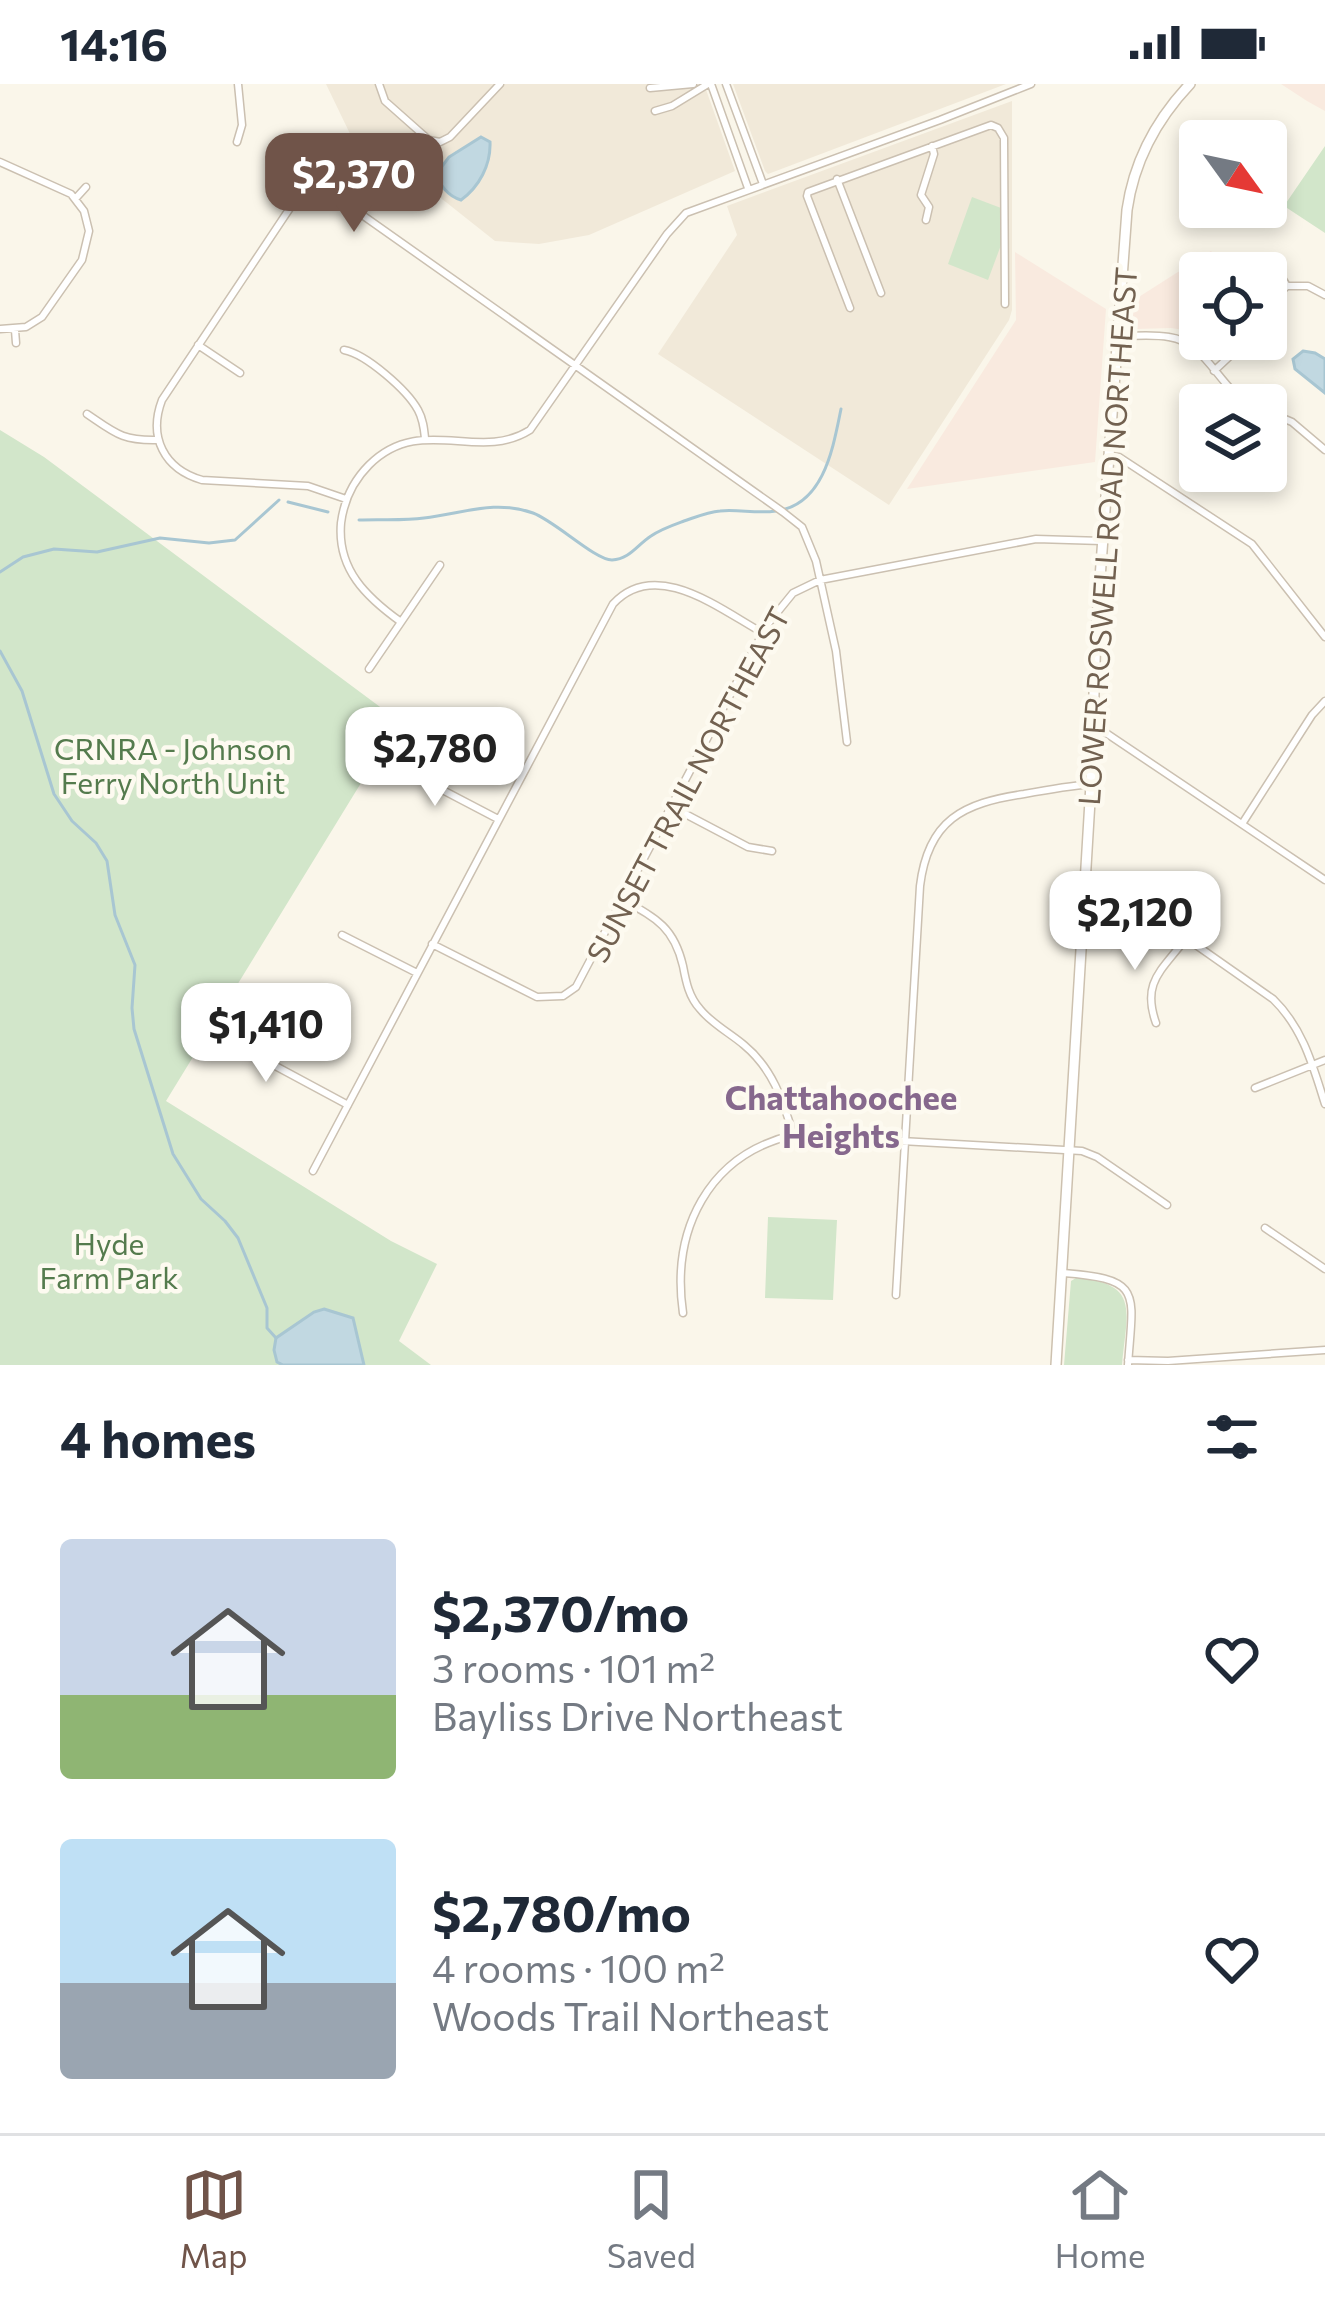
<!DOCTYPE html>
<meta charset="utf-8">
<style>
body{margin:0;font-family:Commissioner,sans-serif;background:#f2f2f3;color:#1f2937;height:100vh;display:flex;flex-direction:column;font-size:45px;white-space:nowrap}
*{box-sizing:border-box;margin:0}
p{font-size:39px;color:#747a83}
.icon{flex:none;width:66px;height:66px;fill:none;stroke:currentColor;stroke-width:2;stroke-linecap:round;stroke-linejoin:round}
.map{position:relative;height:1281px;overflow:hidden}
.details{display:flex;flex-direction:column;background:#fff;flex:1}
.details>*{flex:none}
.needle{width:78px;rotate:123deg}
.tools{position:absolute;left:1179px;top:36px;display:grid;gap:24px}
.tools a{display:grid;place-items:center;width:108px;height:108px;border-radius:12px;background:#fff;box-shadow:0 6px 18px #0003;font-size:60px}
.price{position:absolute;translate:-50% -102px;padding:0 27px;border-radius:24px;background:#fff;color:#222;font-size:39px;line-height:78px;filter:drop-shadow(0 3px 6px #0008)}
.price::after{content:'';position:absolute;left:50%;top:72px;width:36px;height:27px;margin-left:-18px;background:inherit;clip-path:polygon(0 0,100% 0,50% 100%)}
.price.selected{background:#705449;color:#fff}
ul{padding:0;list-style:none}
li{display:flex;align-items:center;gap:36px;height:300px;padding:0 60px}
li span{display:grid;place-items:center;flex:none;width:336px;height:240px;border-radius:12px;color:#555}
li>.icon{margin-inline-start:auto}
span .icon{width:144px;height:144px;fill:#fffc;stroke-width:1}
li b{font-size:51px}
h2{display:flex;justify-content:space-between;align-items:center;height:144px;padding:0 60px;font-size:51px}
.status{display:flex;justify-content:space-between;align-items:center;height:84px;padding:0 60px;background:#fff;direction:ltr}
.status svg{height:33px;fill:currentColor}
.menu{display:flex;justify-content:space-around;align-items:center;height:168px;border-top:3px solid #e0e1e3;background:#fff;font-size:33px;color:#747a83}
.menu a{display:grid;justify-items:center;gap:6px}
.menu .selected{color:#705449}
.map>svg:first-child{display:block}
.residential{fill:#f1e9d9}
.commercial{fill:#f9eadf}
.green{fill:#d2e6ca}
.water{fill:#c1d8e1;stroke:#a8c6d2;stroke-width:3}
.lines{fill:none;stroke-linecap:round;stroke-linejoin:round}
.stream{stroke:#a8c6d2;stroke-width:3}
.street-casing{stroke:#cbc0b1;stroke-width:9}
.secondary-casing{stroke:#cdc1af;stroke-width:12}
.street{stroke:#fff;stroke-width:6}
.secondary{stroke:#fff;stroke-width:9}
.labels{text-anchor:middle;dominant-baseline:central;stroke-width:9;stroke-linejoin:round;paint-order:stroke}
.street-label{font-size:30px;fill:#726150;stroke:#fdfaf0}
.park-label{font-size:30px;fill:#547b4d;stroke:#fdfaf0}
.neighbourhood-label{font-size:33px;font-weight:bold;fill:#86688d;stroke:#fdfaf0}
</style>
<div class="status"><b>14:16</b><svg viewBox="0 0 49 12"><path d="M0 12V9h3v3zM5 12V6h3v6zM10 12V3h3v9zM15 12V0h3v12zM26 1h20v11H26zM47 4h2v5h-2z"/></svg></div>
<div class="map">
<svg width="1325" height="1281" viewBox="0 0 1325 1281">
<rect width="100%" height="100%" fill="#faf6ea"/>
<path class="residential" d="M326,0h378l31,87 -146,64 -50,9 -44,-3 -77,-61 -65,-40z
M733,0h273l-238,90 -3,-3z
M1012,17v209l-3,10 -120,185 -231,-151 79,-119 -10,-29z"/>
<path class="commercial" d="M1281,0h44v27l-18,-10z
M1211,167l18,22h-29v52l-7,10 -9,-5 -13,-2 -34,1 -3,-2 -3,-7 3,-20z
M1015,168l91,57 -11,153 -188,27 109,-169z"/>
<path class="green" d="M1325,62v87l-41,-27z
M972,113l29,11v37l-13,35 -40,-16z
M0,346l44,27 355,264 -233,380 225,140 46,23 -38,77 32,24h-431z
M768,1133l69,3 -4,80 -68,-2z
M1076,1194c66,5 50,35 46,87h-58l7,-84z"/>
<path class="water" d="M481,53l9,5c1,23 -11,45 -29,58 -13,-4 -22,-15 -24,-27l12,-16z
M1303,267l12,2 10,6v34l-30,-24 -2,-10z
M324,1225l29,9 11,47h-81l-6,-3 -3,-12 2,-12 38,-26z"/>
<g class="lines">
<path class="stream" d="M288,418l40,10
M359,436c21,-1 44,1 65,-2 38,-4 70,-19 109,-5 22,8 62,47 79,47 18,-1 25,-15 39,-24 10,-7 22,-11 33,-15 12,-4 24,-9 36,-10 18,-2 37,3 56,0 48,-6 57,-63 65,-102
M0,488l23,-15 31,-8 43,3 63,-14 49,5 26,-3 44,-40
M0,567l22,40 32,103 18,27 24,22 11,18 8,54 20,50 -3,43 2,21 39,125 28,45 24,22 13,17 29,70v20l9,10"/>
<defs>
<path id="street" d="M379,0l6,17 44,39 11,2 10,-5 50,-53
M711,0l37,104
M726,0l37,100
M650,4l43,-4
M655,27l17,-5 36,-22
M237,58l5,-17 -4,-41
M0,78l71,32 13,17 5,20 -7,29 -40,57 -16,10 -26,2
M837,95l44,114
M76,114l10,-11
M926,136l3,-13 -8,-12 13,-41 -2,-8
M1277,186l10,16
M850,224l-43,-112 1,-4 183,-67 7,3 6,10 1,166
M1266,227l10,-15 11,-10h21l17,9
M15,246l1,13
M1120,252c16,0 33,-2 49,1 38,5 50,52 82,68
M198,261l42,28
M344,266c22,4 63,40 74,60 5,9 6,18 7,28
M1214,287l34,-32
M1266,327l26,11 33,28
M87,330c28,19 35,27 71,26
M1109,372l10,1 133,87 73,93
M346,415l-38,-13 -106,-6c-38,-11 -54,-43 -40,-80l138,-207 12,-8 12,3 459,324 19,15 14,34 20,90 11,91
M401,538c-35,-25 -64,-53 -60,-99 3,-23 12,-42 28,-58 52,-52 109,-2 161,-35l137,-196 19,-21 254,-93 91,-36
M369,585l71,-104
M1093,644l10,3 222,149
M391,679l107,56
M672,723l76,40 24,4
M1242,740l70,-109 13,-14
M1085,800l34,7 154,108c30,29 40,67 52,105
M623,816c33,18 51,27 60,66 3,16 6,31 17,43 12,15 30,24 44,36 28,23 39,55 49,89
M342,851l75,38
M432,860l105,53 26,-1 13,-9 191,-362 26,-32 27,-13 216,-41 66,2
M210,939l58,39 80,43
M1156,939c-15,-42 7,-53 30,-85
M1255,1004l70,-28
M313,1087l300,-567c43,-47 108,6 150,29
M1265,1144l60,41
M1063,1189c81,6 70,19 65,92
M896,1211l24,-409c8,-66 43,-83 104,-92 22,-4 45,-8 67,-10
M683,1229c-12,-83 25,-158 110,-178l289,16 15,6 70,48
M1128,1276l40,1 157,-11"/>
<path id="secondary" d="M1056,1281l35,-581 5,-151 31,-423c7,-49 29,-90 63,-126"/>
</defs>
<use href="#street" class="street-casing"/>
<use href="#secondary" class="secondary-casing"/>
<use href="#street" class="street"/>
<use href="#secondary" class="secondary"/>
</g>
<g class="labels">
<g class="street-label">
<text transform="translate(1106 452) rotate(-86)">LOWER ROSWELL ROAD NORTHEAST</text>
<text transform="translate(687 700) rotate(-62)">SUNSET TRAIL NORTHEAST</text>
</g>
<g class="park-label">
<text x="173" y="663">CRNRA - Johnson<tspan x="173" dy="34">Ferry North Unit</tspan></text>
<text x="109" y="1158">Hyde<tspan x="109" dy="34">Farm Park</tspan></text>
</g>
<g class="neighbourhood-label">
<text x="841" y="1012">Chattahoochee<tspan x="841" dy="38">Heights</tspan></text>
</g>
</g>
</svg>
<div class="tools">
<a><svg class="needle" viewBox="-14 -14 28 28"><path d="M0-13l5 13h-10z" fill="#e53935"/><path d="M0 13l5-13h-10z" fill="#747a83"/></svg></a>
<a><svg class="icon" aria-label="locate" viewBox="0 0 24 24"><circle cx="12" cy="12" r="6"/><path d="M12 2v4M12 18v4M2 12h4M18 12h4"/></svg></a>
<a><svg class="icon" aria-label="layers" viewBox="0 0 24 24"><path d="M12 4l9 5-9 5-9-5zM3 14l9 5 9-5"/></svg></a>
</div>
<b class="price selected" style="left:354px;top:151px">$2,370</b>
<b class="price" style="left:435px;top:725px">$2,780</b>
<b class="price" style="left:1135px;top:889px">$2,120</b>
<b class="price" style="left:266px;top:1001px">$1,410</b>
</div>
<section class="details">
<h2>4 homes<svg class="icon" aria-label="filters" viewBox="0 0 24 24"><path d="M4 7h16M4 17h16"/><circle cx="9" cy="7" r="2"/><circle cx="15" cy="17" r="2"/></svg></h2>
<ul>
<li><span style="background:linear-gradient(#c9d6e8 65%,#8fb573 0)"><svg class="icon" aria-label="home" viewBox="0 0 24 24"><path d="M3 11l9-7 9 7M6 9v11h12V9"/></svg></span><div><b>$2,370/mo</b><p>3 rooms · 101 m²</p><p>Bayliss Drive Northeast</p></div><svg class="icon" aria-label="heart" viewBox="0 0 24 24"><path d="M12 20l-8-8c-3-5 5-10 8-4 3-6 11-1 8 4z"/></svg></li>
<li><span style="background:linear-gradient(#bfe0f5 60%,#9aa5b1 0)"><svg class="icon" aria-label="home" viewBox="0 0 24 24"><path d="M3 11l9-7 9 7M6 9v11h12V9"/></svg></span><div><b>$2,780/mo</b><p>4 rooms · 100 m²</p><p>Woods Trail Northeast</p></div><svg class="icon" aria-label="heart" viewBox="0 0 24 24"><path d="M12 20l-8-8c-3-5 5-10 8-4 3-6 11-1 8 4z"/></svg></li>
</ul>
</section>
<nav class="menu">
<a class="selected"><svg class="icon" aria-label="map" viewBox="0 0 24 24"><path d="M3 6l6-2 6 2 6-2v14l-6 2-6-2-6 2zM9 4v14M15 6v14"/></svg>Map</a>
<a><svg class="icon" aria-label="saved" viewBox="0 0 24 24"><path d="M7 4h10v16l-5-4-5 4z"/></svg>Saved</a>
<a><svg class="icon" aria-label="home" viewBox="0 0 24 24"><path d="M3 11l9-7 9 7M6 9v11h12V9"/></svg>Home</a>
</nav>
